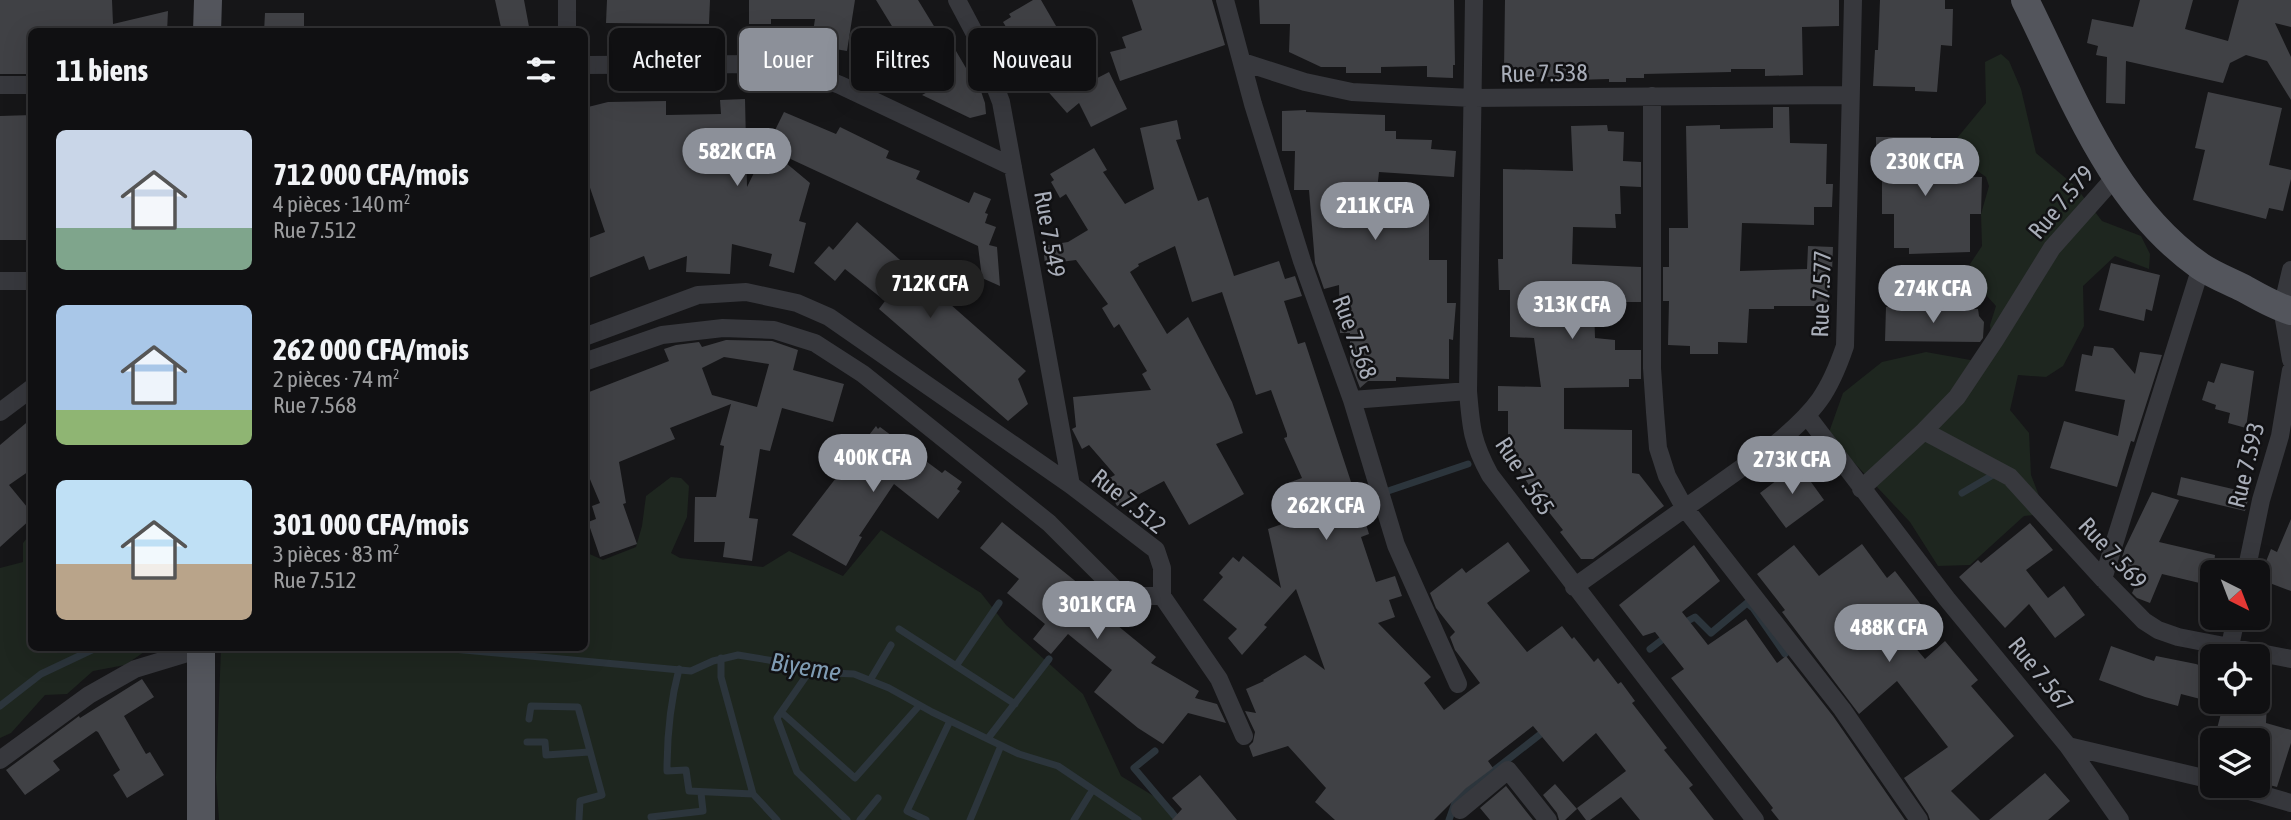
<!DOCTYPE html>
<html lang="fr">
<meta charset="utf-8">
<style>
body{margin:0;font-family:"Asap Condensed",sans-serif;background:#1e1e20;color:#f1f3f6;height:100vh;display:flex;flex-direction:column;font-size:26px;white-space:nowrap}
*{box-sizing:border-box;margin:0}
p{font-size:23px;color:#9c9d9f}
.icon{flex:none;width:38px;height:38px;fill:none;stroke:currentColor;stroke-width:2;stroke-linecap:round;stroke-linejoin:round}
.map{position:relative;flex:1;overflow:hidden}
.sheet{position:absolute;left:28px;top:28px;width:560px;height:623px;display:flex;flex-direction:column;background:#101012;border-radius:10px;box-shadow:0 7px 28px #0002,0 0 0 2px #303032}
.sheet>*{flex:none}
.hud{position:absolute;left:609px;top:28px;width:665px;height:63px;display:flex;gap:14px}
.needle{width:46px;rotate:138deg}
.buttons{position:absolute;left:2200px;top:560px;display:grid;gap:14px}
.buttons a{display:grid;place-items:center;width:70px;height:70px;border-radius:10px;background:#101012;box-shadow:0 7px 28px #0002,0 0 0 2px #303032;font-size:35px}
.price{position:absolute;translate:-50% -60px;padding:0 16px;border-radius:24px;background:#8c9099;color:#fff;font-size:23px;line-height:46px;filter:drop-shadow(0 2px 4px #0008)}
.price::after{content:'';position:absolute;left:50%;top:42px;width:21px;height:16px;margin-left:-10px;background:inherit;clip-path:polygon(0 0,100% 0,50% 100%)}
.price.selected{background:#222;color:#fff}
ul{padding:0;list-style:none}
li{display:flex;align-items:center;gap:21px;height:175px;padding:0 28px}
li span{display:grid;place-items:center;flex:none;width:196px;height:140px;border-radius:10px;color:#555}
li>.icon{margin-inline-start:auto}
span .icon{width:84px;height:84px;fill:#fffc;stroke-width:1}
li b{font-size:30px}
h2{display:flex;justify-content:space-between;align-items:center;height:84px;padding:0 28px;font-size:30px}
.pill{padding:0 24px;border-radius:10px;background:#101012;box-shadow:0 7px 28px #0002,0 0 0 2px #303032;font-size:24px;line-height:63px}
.pill.selected{background:#8c9099;color:#fff}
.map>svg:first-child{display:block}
.green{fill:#1e261f}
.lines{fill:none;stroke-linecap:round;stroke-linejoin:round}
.stream{stroke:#2c353c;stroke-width:7}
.building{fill:#404145;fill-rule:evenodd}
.street{stroke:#37383d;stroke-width:18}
.primary{stroke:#53555c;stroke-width:28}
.labels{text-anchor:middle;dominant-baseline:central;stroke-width:5;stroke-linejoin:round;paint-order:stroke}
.street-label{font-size:24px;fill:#a8adb8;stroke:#111113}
.water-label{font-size:26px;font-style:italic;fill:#7f9bb3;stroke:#111113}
</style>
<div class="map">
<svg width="2291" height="820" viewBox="0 0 2291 820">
<rect width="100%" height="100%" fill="#161618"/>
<path class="green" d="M2001,54l8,7 12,28 15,64 39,33 27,35 39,15 9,18 -1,15 -34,-13 -32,30 1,40 -21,40 -17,11 -28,-2 -8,35 19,23 2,42 15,39 -22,2 -54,49 -32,1 -28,-44 -82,-87 15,-42 39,-31 44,-10 61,11 6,-7 -3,-31 6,-19 -21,-23 -5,-19 12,-18 -1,-32 8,-28 -3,-9 -24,-17 -9,-17 33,-40 -1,-41z
M671,477l10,1 8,8 -2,31 -16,36 9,5 83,9 26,-16 54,25 38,-46 100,63 25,32 77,69 38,82 52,32 8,12h-962l-3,-42 5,-130h363l1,-96 18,8 33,-13 6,-21 4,-30z
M31,533l1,115h118l-25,17 -32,6 -26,23 -22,1 -34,38 -11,5v-170l23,-6v-19z"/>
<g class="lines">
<path class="stream" d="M1388,491l80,-27
M1962,493l36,-21
M1682,624l13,-7 16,16 36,-30 6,5 32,46
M899,629l116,75
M442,648l249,23 22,-10 25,-6 55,9 16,8 45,2 35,14 43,24 87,42 39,12 80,54
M1650,649l17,-13
M721,658v19l32,117 24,26
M956,666l43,-63
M679,669c-9,34 -12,67 -12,102l19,-1 3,21 64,3
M809,672l-32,46 20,54 50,48
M872,677l19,-32
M0,706l41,-32 55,-26
M781,712l74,66 63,-71
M529,719l2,-13 47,1 24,88 -22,6 -1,18
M989,737l60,-78
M527,742h18l1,13 43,-3
M1155,751l-21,17 44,52
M651,817l52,-6 -2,-18
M860,820l18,-22
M926,820l-19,-9 42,-88
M970,820l30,-72
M1074,820l16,-26
M1449,820l7,-20 91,-71"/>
</g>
<path class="building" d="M0,0h112l1,24 55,-13 -1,21h-135v42h-32z
M495,0h29l6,32h-28z
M607,0h103l-1,24 -103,-1z
M749,0h106l-8,51 -36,-6 4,-26h-44v5h-22z
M876,0h42l33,54 5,-3 10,17 6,-3 13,38 1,11 -16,4 -48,-23 9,-5z
M1033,0h8l26,45 -31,19 -17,-28 -5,4 -11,-18 8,-5 -2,-3z
M1132,0h80l13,45 -105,36 -10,-29 16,-4 -4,-11 20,-7z
M1259,0h195l1,65h-2v13l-26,-1v-11l-46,1v6h-35v-6h-25l-32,-15 1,-28h-30z
M1505,0h334v26l-37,1 1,48 -38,1v-7h-34v3l-87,2v4h-18v4h-17v-3l-35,1v-3h-38v-6l-32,-1z
M1880,0h65v9h8l-1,37 -11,-1 -4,47 -22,-1v-4l-42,-1 2,-36h3z
M2140,0h53l-8,29 43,12 11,-41h52v27l-16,-4 16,34v43l-24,-39 -21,-6 -16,8 -7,20 -97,-22 -1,43 -19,-1 1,-46 -11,-2 2,-9 -11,-3 5,-24 41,8z
M265,13h39v19h-40z
M1109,72l18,37 -36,18 -12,-24 -12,10 -23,-26 16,-14 14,17z
M2208,92l74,16 -13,57 22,5v9l-8,32 -14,-3 -3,11 -73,-19 12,-50 -10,-2z
M745,99l2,88 37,-75 52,22 4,-7 49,24 -3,7 34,13 -4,8 53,24 5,-11 17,7 -6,14 3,1 -3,9 11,4 -7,18 8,2 3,39 -18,-8 -4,-32 -196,-91 -2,3 30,25 -11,38 7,2 -12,50 -25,-7 3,-12 -40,-10 -2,30 -44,-2 1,-16 -38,14 -5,-14 -60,24v-40l21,-8 -21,-62v-62l24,-6 58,-1v14l55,-1 -1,-14z
M1773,107h16l1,36 37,1 -1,40h7l-1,23h-18v18l-72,-2 -2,48 67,-2 1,-23 25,1 -1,25h-5l1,34h-54v3h-25l-2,34 -29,-1v12h-28v-8l-22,-1 1,-44h-6v-34h6v-39h19l-2,-102 34,-1v4l53,-1z
M1306,110v2l79,3v16h11v8l36,1 -1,9 25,2 -2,26 -75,-5 -4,36h54v52h18v43h9l-3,37 -4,-1v40l-53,-2v4h-28l-8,7 -10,-26v-29h-10l-1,-48 -15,4 -9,-26 -6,-73h-15l1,-39h-13v-40z
M32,115v125h-32v-124z
M1177,120l4,19 -5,1 22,61 10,-4 26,79 45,-15 6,18 10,-3 7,20 -18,5 14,43 7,-2 49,149 5,-1 3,6 6,-3 5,17 -10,4 6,20 -8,3 15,45 19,-6 7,20 -13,4 6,17 -17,6 53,54 -7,6 20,27 36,-27 -25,-33 -5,-13 5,-5 -19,-24 -6,-15 32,-25 4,5 42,-31 22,29 -43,32 40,49 35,-26 10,13 2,-2 20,25 4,-4 20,26 3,-2 14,19 -3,2 35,45 -3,2 29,35 -4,3 25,32h-74l-19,-23 -31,23h-4l-9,-12 49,-37 -30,-38 -33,29 -30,-36 -45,35 5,7 -28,21 -31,31h-99l-20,-18 11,-14 -38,-42 -35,11 -4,-11 4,-4 2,-10 -10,-21 11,2 -10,-24 18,-8 -1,-1 42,-25 20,15 -29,-81 -32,36 3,2 -25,28 -14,-17 9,-9 -34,-29 20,-23 -4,-4 14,-16 6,5 4,-6 38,32 -13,-59 31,-11 -14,-34 17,-6 -18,-40 3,-1v-3l-16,-44 -15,5 -34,-103 -30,10 -17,-56 -37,18 1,2 -9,6 37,62 21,-17 44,85 11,31 -27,11 28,50 -55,31 -25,-44 -47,25 -13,-25 11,-6 -26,-30 -7,4 -10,-20 4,-2 -3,-30 78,-7 -9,-16 5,-3 -28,-47 -5,4 -12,-20 6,-4 -32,-44 -31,4 -2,-18 25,-4 20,-12 -22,-36 -6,4 -9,-16 3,-2 -4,-6 44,-26 13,22 -4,2 22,32 29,-15 -14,-61z
M1607,125l1,6 16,1 -1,29 18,1v25l-21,-1 1,28h-6l1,14 -43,-1 -1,37 69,3v35h-39v3h-8l1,33 20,2v10h26v29h-12v8l-65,1v41l68,1v43l7,1 25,32 -71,53h-12l-21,-27 3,-2 -30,-38 -25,-42v-39h-10v-25l43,1 -7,-49 -24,-1v-47h-11l-1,-31h5v-90l70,2 -2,-45z
M1876,137h55l1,39 50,1 -1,37h-11v38l-61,2v-6h-15v-34h-12v-41h-6z
M857,222l169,149 -8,8 10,25 -20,17 -129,-112 6,-8 -40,-32 -10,12 -21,-18 15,-17 4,4z
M2111,263l49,12 -8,36 -6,-2 -2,12 -45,-11z
M1886,307l92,2 1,7 5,6 -1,16 -3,4 -95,-1z
M726,340l46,1 26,9 -5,20 51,14 -11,38 -51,-14 -12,43 -10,-2 -11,69 9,1 -6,42 -29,-4 2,-15h-31l1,-45h21l8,-51 -4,-1 11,-41 -61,24 5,11 -56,23 7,41 -3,1 14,40 -37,13 -12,-35 8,-3 -4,-13 8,-3 -16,-38v-71l85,-33 -5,-12 12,-4 23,-3 3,5zM724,357l45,7 -12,43 -45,-12 -10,-27z
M2094,346l19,2 22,26 5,-22 22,3 -28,87 -3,-1 -14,46 -67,-19 14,-47 54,15 7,-36 -50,-9 7,-37 10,2z
M2221,363l33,8 -8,57 -18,-5 2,-10 -15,-4 1,-4 -14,-5 6,-19 6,2z
M32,418v51l-23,16 23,28v5l-32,29v-102z
M876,426l2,3 2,-2 62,46 3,-3 17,12 -5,7 3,2 -22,28 -44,-35 -35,52 3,1 -16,29 -54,-31z
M1798,464l26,36 -38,28 -26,-35z
M2181,477l69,16 -5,18 -68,-16z
M2152,492l27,8 -20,42 56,13 -3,27 -3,-1 -1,4 -46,-11 -12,29 -13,-5 -5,-5 8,-16 -21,-11 6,-18z
M2291,519v72l-32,-12 12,-30 6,3z
M1002,522l82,66 -5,6 77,63 -5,6 48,28 -4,7 22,6 9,19 -38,-10 -25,31 -25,-16 -44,-36 18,-22 -44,-36 -17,20 -18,-15 12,-15 -38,-31 12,-14 -39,-31z
M2030,523l23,27 -27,20 22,28 16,-12 21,29 -30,23 -26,-34 -24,24 -46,-51 19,-17 3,3z
M1862,544l25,34 8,-7 27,35 -26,19 29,34 20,-18 33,39 -7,6 43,50 -63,55 29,29h-50l-2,-6 -24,-36 44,-31 -51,-66 -38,33 -77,-102 3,-2 -28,-36 37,-29 25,31z
M1694,545l26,36 -38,31 26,33 38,-26 31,44 9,-7 47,60 72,104h-126l-8,-10 2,-2 -102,-130 13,-9 -29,-37 -12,4 -24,-31z
M2111,646l43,15 2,-5 40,8 16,6v32l-31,-8 -3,12 -33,-9 -46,-17z
M142,679l12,18 -30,19 22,38 4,-2 14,23 -37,23 -14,-23 7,-5 -22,-38 -2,-1 -43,30 7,9 -35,25 -19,-25 73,-54 1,2z
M2224,702h43l-1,21 25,7v13l-14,44 -19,-5v-42h-44z
M2045,773l25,28 -22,19h-59z
M1200,775l37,45h-65l10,-11 -10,-11z
M1555,784l22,25 -12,11h-6l-2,-7 -14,-18z
M1506,786l27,34h-43l-10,-12z"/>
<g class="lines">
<path class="street" d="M567,0v32
M957,0l18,34 26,68 70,383
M1225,0l28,104 49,157 50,139 44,145 62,139
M1474,0l-6,391c3,37 4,51 22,84l265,345
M1243,62l62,20 47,10 57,3 64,3 377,-3
M584,65l178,-1 36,5 42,16 173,82
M0,85h32
M1652,96v272l3,44 3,36 9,28 17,31 158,202 77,111
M2291,270l-9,38 9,52
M0,281h32
M584,337l114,-42 48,-3 51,11 32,14 242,168 85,65 6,18v28h-37l-9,-6 -67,-67 -186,-149 -48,-31 -41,-13 -51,-2 -61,7 -78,27
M1352,400l116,-9
M0,412l32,-24
M1808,417l139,182 121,147 144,34
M1924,431l86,46 93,102 41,42 14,9 20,7 113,22
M1861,489l63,-58 33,-34 38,-57 57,-92 64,-72
M2246,572l15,-72 19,-64 11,-66
M2103,579l98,-312
M1574,587l204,-145c38,-32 51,-49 67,-96l8,-346
M1162,596l57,83 25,57
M2230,646l6,-28
M2068,746l52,74
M0,760l89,-65 46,-26 66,-20
M2232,786l59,17
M1460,810l48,-40 40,50"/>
<path class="primary" d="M2025,0c47,94 86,203 175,266 13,9 29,15 43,22 16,9 31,18 48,23
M207,32l1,-32
M201,820v-172"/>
</g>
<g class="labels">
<g class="street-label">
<text transform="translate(1544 73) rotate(-1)">Rue 7.538</text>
<text transform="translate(2061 202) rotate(-50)">Rue 7.579</text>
<text transform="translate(1050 234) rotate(80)">Rue 7.549</text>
<text transform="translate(1821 294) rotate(-88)">Rue 7.577</text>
<text transform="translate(1355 337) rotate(70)">Rue 7.568</text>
<text transform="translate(2246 465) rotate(-76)">Rue 7.593</text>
<text transform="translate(1525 476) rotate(57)">Rue 7.565</text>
<text transform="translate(1129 501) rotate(39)">Rue 7.512</text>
<text transform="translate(2113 553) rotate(47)">Rue 7.569</text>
<text transform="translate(2041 674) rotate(51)">Rue 7.567</text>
</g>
<g class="water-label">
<text transform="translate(806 667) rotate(9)">Biyeme</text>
</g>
</g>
</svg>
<div class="buttons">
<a><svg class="needle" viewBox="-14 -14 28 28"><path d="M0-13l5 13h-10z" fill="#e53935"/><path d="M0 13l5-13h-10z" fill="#9c9d9f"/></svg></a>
<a><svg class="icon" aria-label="locate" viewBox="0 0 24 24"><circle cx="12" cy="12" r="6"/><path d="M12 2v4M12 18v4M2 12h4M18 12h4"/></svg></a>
<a><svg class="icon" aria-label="layers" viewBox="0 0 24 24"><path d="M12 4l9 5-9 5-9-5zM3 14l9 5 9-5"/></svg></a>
</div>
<b class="price" style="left:737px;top:188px">582K CFA</b>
<b class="price" style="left:1925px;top:198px">230K CFA</b>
<b class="price" style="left:1375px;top:242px">211K CFA</b>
<b class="price selected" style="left:930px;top:320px">712K CFA</b>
<b class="price" style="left:1933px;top:325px">274K CFA</b>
<b class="price" style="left:1572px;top:341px">313K CFA</b>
<b class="price" style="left:873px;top:494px">400K CFA</b>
<b class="price" style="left:1792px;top:496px">273K CFA</b>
<b class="price" style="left:1326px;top:542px">262K CFA</b>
<b class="price" style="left:1097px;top:641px">301K CFA</b>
<b class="price" style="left:1889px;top:664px">488K CFA</b>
<div class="hud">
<a class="pill">Acheter</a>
<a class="pill selected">Louer</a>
<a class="pill">Filtres</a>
<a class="pill">Nouveau</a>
</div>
<section class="sheet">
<h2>11 biens<svg class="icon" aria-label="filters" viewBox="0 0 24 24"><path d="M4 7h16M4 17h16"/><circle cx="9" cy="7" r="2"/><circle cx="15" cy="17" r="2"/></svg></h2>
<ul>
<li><span style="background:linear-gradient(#c9d6e8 70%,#7fa58c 0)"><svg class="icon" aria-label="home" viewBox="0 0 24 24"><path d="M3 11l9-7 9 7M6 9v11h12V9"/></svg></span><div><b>712 000 CFA/mois</b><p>4 pièces · 140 m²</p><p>Rue 7.512</p></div></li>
<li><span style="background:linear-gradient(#a9c7e8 75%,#8fb573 0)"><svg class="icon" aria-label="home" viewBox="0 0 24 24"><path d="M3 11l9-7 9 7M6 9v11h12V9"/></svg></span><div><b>262 000 CFA/mois</b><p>2 pièces · 74 m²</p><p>Rue 7.568</p></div></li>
<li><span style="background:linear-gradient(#bfe0f5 60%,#b9a48a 0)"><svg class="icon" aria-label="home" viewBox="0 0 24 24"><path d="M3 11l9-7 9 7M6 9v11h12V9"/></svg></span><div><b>301 000 CFA/mois</b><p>3 pièces · 83 m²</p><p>Rue 7.512</p></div></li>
</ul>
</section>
</div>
